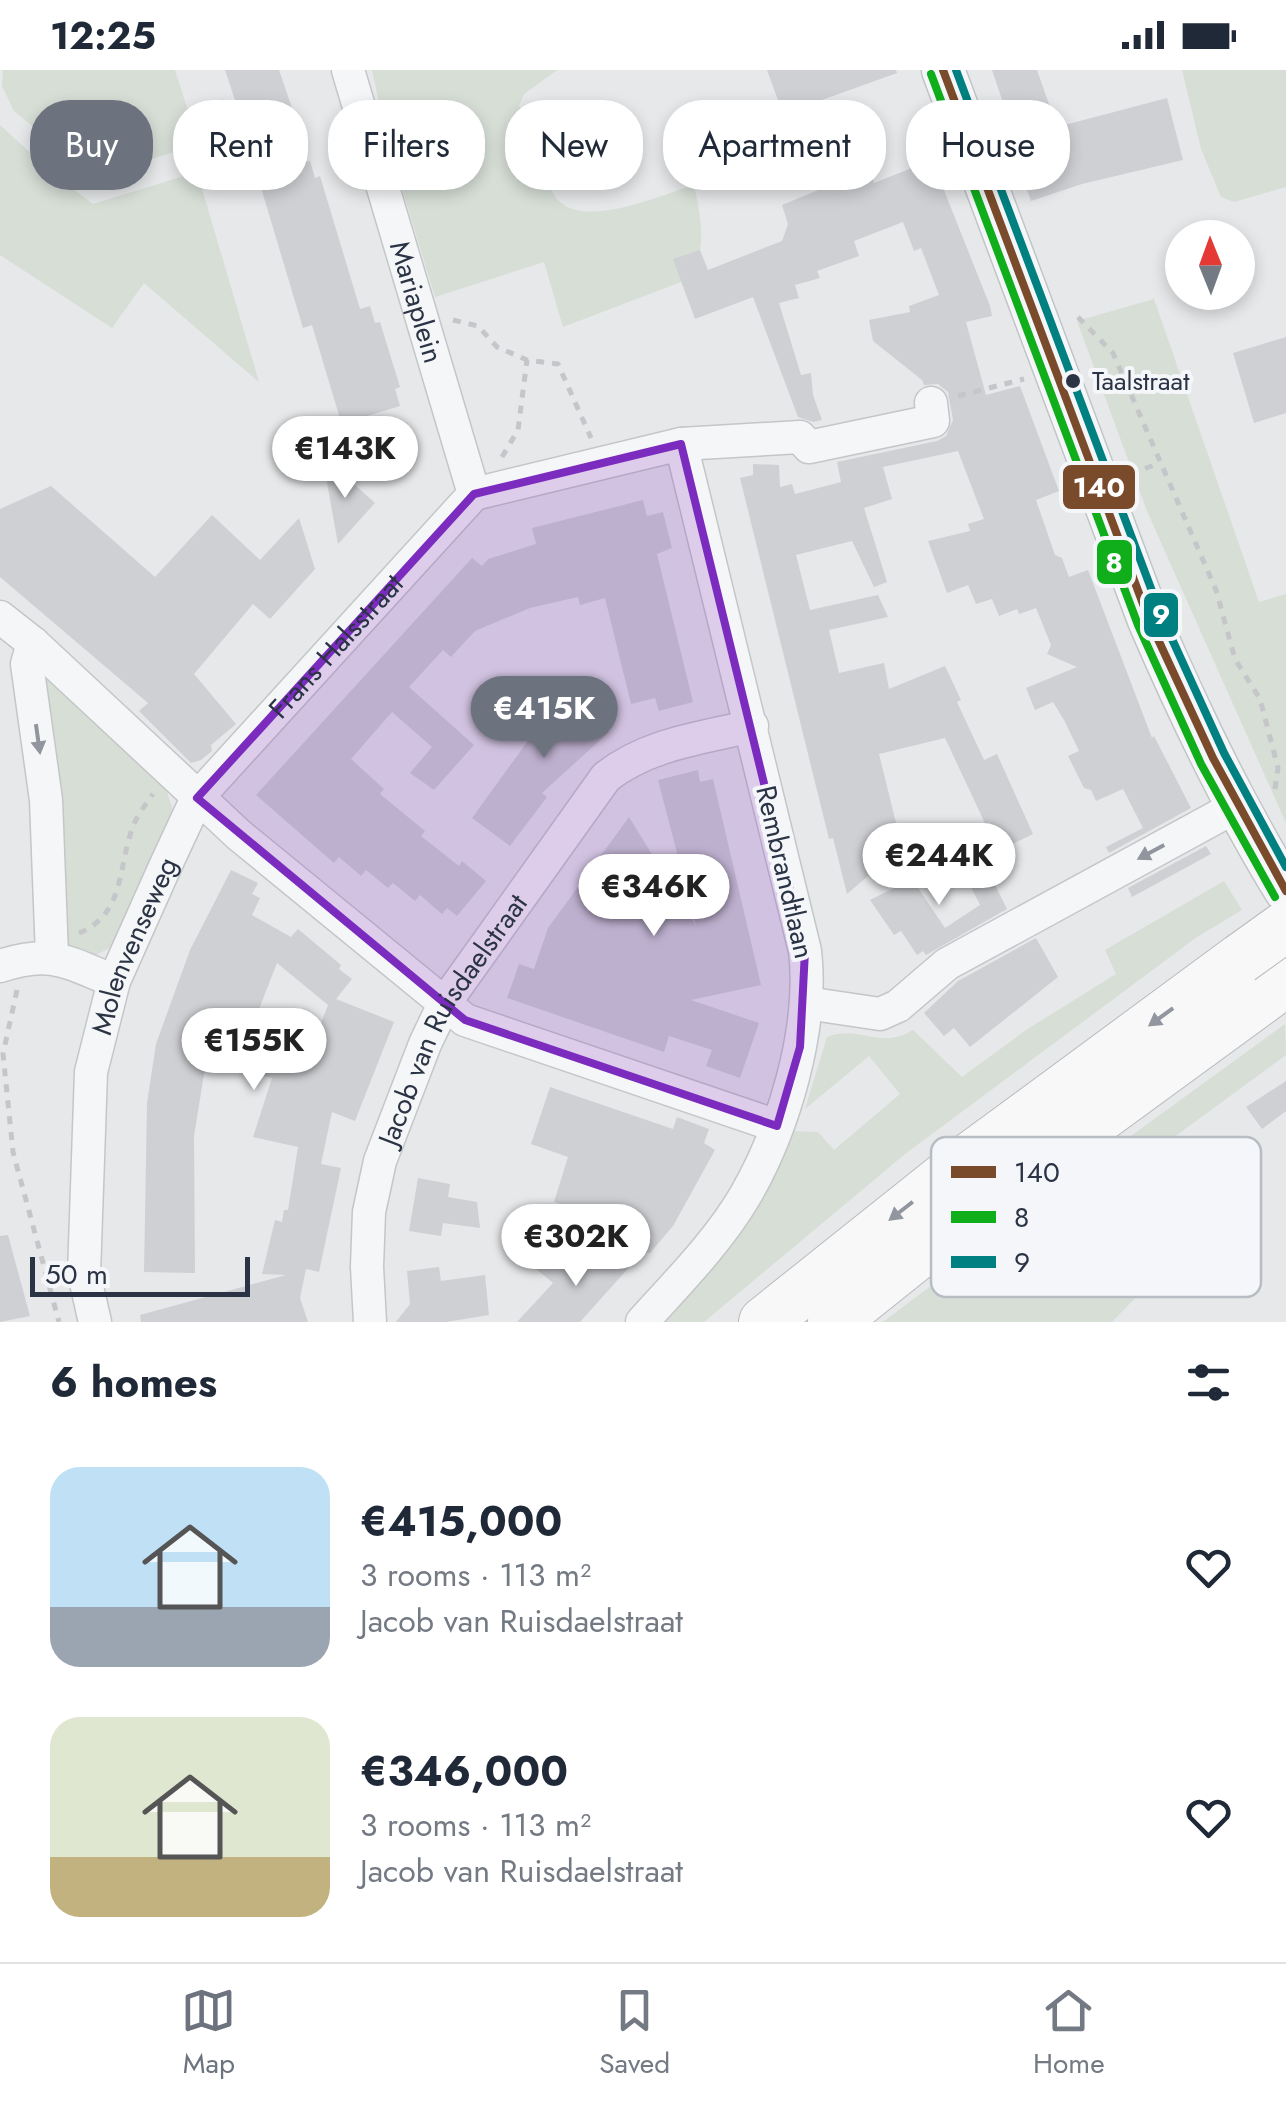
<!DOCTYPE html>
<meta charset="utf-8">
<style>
body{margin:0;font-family:Jost,sans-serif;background:#f2f2f3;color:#1f2937;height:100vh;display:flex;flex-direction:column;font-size:38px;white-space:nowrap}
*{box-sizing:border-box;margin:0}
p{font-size:32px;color:#747a83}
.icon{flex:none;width:55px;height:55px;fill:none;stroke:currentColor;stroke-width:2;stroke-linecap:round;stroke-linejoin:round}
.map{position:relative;height:1252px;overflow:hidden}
.drawer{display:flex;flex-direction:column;background:#fff;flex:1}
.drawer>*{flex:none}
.banner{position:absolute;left:30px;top:30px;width:1228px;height:90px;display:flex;gap:20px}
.needle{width:65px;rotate:359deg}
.buttons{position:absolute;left:1165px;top:150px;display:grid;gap:20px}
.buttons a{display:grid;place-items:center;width:90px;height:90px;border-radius:50%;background:#fff;box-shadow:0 5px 15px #0003;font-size:50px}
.scale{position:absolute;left:30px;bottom:25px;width:220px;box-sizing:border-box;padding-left:10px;border:5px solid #2b3445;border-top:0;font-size:28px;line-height:35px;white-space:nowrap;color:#2b3445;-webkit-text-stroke:8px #f4f6f9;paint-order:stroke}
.price{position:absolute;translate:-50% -85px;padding:0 22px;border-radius:35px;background:#fff;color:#222;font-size:32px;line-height:65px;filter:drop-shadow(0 2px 5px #0008)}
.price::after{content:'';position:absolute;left:50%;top:60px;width:30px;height:22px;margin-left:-15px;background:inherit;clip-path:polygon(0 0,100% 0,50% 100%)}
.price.on{background:#6c737f;color:#fff}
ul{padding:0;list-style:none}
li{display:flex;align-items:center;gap:30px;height:250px;padding:0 50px}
li span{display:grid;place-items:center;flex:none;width:280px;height:200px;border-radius:30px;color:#555}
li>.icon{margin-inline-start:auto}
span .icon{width:120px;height:120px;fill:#fffc;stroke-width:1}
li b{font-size:42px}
h2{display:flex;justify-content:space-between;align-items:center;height:120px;padding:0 50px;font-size:42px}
.tag{padding:0 35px;border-radius:40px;background:#fff;box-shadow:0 5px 15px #0003;font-size:35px;line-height:90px}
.tag.on{background:#6c737f;color:#fff}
.status{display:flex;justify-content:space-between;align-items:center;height:70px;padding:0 50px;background:#fff;direction:ltr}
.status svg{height:28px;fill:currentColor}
.dock{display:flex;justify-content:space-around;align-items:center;height:140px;border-top:2px solid #e0e1e3;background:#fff;font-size:28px;color:#747a83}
.dock a{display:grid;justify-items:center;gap:5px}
.dock .on{color:#6c737f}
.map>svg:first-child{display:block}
.green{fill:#d6ded6}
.building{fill:#ced0d3;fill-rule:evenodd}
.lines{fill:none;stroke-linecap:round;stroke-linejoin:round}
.minor-casing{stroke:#c4c6c8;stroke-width:35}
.major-casing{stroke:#c2c5c8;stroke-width:45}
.highway-casing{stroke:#b8bbbf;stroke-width:52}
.path{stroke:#c5c6ca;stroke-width:5;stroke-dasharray:8 8;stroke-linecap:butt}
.minor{stroke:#f5f6f7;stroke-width:32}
.major{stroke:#f8f8f8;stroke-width:42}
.highway{stroke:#f8f8f8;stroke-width:50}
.highway-bridge-casing{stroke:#b8bbbf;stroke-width:52;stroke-linecap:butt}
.highway-bridge{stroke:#f8f8f8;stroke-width:50}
.bus-1-casing{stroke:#f4f6f9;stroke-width:15}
.bus-2-casing{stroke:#f4f6f9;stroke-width:15}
.bus-3-casing{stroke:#f4f6f9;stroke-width:15}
.bus-1{stroke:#7a4b2a;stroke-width:8}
.bus-2{stroke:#11ae1c;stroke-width:8}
.bus-3{stroke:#008080;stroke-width:8}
.oneway{fill:#90959e}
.oneway2{fill:#92969e}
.marked{fill:#7b2cbf;fill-opacity:0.2;stroke:#7b2cbf;stroke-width:8;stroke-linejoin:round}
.bus-dot{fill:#2b3445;stroke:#f4f6f9;stroke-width:4}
.labels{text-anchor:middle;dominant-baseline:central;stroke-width:8;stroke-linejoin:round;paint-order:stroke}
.bus-label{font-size:26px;fill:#2b3445;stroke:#f4f6f9;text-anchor:start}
.street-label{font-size:28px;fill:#2b3445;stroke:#f4f6f9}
.key{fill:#f4f6f9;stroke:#b8bcc3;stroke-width:2.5}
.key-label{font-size:28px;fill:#2b3445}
.line-badge{stroke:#f4f6f9;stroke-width:4}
.badge-label{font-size:28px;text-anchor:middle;font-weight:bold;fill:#fff}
</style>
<div class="status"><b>12:25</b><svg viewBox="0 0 49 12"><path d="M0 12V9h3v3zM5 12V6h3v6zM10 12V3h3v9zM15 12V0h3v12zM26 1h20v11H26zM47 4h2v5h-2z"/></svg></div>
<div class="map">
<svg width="1286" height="1252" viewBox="0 0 1286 1252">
<rect width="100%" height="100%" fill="#e6e8ea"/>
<path class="green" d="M3,0h172l13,40 35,-11 10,34 -125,40 -21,-2 -73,-60 -12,-25z
M372,0h185l-33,24 -5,12c16,17 25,30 28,54 2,7 0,16 2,23 14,57 108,13 145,2 8,36 11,56 0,92l-131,50 -19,-65 -109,35 -48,-158z
M1182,0h104v117l-52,15 -13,-5 -20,-48z
M0,55l56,51 37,28 104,-32 62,210 -115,-99 -32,45 -112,-73z
M1154,229l105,303 27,-8v229l-139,-312 -70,-190z
M37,598l129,121 6,18 -1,17 -56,121 -21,11 -30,-10z
M1224,811l18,29 -45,27 -292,217 -201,168h-42l127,-191 29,1 16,18 66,-56 -31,-38 -64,53 22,-72c35,-13 50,14 86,-7l49,47 64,-47 90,-56 -11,-24z
M1285,954l1,31 -169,124 52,84 -57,59h-229l219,-165z"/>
<path class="building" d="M225,0h54l13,38 -49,16z
M767,0h129l1,3 -114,41z
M992,0h45l20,57 110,-29 16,62 -101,24 -51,17 -22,-60 6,-3z
M250,81l30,18 30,-8 5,17 5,-2 40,133 10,-3 5,17 5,-1 20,65 -5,2 5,17 -33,10 -7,16h-16l-32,-107 -9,3z
M932,90l58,146 2,10 -26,6 20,73 34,-9 39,105 -23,9 19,55 7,3 7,19 19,-7 64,168 2,-2 37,72 -82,45 -3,-6 37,-19 -20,-39 -27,12 -5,-11 -7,-2 -16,-32 11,-5 -15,-31 -11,-18 -18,8 -9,-22 51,-21 -30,-13 4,-9 -15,-37 -17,6 -2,-5 -18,7 -7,-17 -16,5 -8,-19 -21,8 -19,-52 42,-10 -2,-7 16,-5 -26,-68 -75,16 9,32 -28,9 23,74 -13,5 -22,-46 -56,14 14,55 68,-15 10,22 -59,13 10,43 45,-10 5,26 56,-23 16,34 -4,2 27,58 13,-6 36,80 -35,17 -53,-113 -66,16 23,93 -55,47 -14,-56 -4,1 -89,-361 13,-3v-11l26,1 1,22 12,-3 3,10 46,-12 -4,-20 100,-21 9,-5 7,-16 -5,-28 -10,-8 -14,1 -2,-5 -49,-39 -4,-21 41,-8 -1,-6 30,-11 -18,-47 -7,3 -11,-29 -49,19 5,15 -42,15 3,7 -25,7 4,13 -20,5 22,72 10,-2 2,22 9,25 -9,2 -15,-5 -45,-120 -58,22 -22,-60 27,-9 8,20 74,-29 6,-17 -6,-19 87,-36 5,14z
M1286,267v76l-32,10 -21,-70z
M322,385l53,48 -37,41z
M51,416l104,91 57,-62 48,45 39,-42 16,51 -45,50 -17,-15 -59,70 42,50 -25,21 1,6 -11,9 -10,3 -52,-52 9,-8 -148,-126v-68z
M643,430l4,16 16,-4 9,36 -15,6 36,148 -34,9 -4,-13 -24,6 -26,-106 -25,7 -2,-8 -48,11 -55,23 -24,26 -8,-7 -34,37 65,58 -40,45 -24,-17 22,-26 -40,-35 -41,47 33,30 -4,5 45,37 -4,5 38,30 3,-5 24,20 -29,35 -10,-8 -5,6 -22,-19 -5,6 -22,-18 -5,5 -22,-18 -5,6 -22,-19 -5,6 -78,-68 216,-237 10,8 6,-7 48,-15 -4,-16z
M584,606l28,33 -20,5 17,18 -67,61 5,4 -37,49 -38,-28 84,-116z
M698,700l2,12 13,-3 48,206 -70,15 68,23 -19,55 -34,-12 6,-16 -43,-14 -5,16 -157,-54 12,-34 15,5 14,-41 81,-111 67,109 -38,-146z
M1206,776l5,8 -79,43 -4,-9z
M976,777l31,62 -81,46 -3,-4 -6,4 -16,-24 -7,4 -24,-35 42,-21 33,49 35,-23 -24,-48z
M231,800l27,13 -6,11 8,4 -8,17 39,22 7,-8 43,36 -2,4 13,10 -16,20 58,23 -39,99 -23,-9 -11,52 20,4 -22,104 -13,-3 -6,29 8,24h-167l-1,-7 146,-40 -24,-1 13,-54 7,2 2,-12h4l10,-63 -45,-10 19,-59 -66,-16 -12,74 1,137 -51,-1 3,-169 9,-59 34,-94zM277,893l51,42 -16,41 -58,-24z
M1036,868l22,39 -88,70 -16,-19 -10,8 -20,-23 34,-32z
M1286,1011v30l-24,18 -16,-22z
M550,1017l123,42 4,-12 32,12 -5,14 11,7 -42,76 -23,27 -46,-7 19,-22 -69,-22 14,-45 -37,-13z
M418,1108l32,6 -2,13 29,5 3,26 -37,-5 -2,13 -32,-5z
M8,1165l22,81 -30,6v-86z
M641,1184l-61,68h-63l36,-39 -18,-15 39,-5 8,7 9,-10z
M439,1197l2,14 44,-6 4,40 -43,7h-50l14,-18 -3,-33z"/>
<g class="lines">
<defs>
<g id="minor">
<path id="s1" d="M348,0l126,424"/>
<path d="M474,424l207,-50 119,-7 9,10 124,-26 -2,-18"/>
<path d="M0,547l33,26 206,192 226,185 312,106"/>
<path d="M33,573l-6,21 19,136 6,156"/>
<path d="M0,896c51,-17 67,-4 114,15"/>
<path d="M806,933l74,11 18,-8 49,-42 290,-158"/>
<path id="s2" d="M95,1252l-11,-48 7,-202 23,-91 50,-112 33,-71 277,-304"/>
<path id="s3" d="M370,1252l-3,-55 2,-55 11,-51 45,-117 19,-40 162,-227c42,-33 95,-39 146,-51"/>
<path d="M642,1252c36,-40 76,-80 103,-126 39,-67 69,-168 60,-245l-124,-507"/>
</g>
<path id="major" d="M943,0l206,550c40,93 84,185 137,271"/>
<path id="highway" d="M764,1252l203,-162 273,-201
M833,1252l145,-116 308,-225"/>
</defs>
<use href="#minor" class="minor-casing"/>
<use href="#major" class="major-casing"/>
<use href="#highway" class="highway-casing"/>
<path class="path" d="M1078,247l35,36 103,237 19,69 25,40 18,69 -4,27
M453,250l25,6 19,21 30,13 31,4 33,74
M958,326l66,-17
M502,387l16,-27 9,-70
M1130,404l30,-11
M79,863c45,-18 39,-64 53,-104 4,-12 13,-24 21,-35
M17,920l-14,64 10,98 46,170"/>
<use href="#minor" class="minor"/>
<use href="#major" class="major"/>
<use href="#highway" class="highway"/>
<defs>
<path id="highway-bridge" d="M1240,889l46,-33"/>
</defs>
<use href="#highway-bridge" class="highway-bridge-casing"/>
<use href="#highway-bridge" class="highway-bridge"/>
<defs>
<path id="bus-1" d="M943,0l206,550 64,138 73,133"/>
<path id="bus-2" d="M931,4l207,551 63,139 74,133"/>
<path id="bus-3" d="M956,0l205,545 63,138 62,114"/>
</defs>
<use href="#bus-1" class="bus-1-casing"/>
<use href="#bus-2" class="bus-2-casing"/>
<use href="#bus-3" class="bus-3-casing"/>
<use href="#bus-1" class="bus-1"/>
<use href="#bus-2" class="bus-2"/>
<use href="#bus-3" class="bus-3"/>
</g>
<defs><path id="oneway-solid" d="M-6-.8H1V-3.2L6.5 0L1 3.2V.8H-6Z" transform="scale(2.5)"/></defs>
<g class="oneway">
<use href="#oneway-solid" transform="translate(38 669) rotate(82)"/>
<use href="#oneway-solid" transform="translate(1151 782) rotate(152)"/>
</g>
<g class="oneway2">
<use href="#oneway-solid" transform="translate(1161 947) rotate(144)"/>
<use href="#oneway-solid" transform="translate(901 1141) rotate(142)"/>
</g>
<path class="marked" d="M681,374l124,507 -5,96 -23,79 -312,-106 -268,-222 277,-304z"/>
<circle class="bus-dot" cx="1073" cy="311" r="9"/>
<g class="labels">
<g class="bus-label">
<text x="1092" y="311">Taalstraat</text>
</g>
<g class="street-label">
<text stroke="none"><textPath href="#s1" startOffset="242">Mariaplein</textPath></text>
<text stroke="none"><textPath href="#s2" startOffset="752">Frans Halsstraat</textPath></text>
<text transform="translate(785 802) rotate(77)">Rembrandtlaan</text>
<text stroke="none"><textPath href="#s2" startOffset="385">Molenvenseweg</textPath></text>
<text stroke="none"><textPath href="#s3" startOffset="322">Jacob van Ruisdaelstraat</textPath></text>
</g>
</g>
<rect x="931" y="1067" width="330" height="160" rx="15" class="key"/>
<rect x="951" y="1096" width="45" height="12" fill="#7a4b2a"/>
<rect x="951" y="1141" width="45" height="12" fill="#11ae1c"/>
<rect x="951" y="1186" width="45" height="12" fill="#008080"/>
<g class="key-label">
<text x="1014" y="1112">140</text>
<text x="1014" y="1157">8</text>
<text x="1014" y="1202">9</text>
</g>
<g class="line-badge">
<rect x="1061" y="393" width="76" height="48" rx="10" fill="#7a4b2a"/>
<rect x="1095" y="468" width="39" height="48" rx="10" fill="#11ae1c"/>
<rect x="1142" y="521" width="38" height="48" rx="10" fill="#008080"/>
</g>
<g class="badge-label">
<text x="1099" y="427">140</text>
<text x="1114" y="502">8</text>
<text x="1161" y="554">9</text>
</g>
</svg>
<div class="buttons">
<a><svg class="needle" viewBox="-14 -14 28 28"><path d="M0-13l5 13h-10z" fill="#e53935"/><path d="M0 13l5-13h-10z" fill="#747a83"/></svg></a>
</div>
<div class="scale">50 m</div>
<b class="price" style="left:345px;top:431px">€143K</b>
<b class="price on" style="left:544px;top:691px">€415K</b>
<b class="price" style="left:939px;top:838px">€244K</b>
<b class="price" style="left:654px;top:869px">€346K</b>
<b class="price" style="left:254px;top:1023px">€155K</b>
<b class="price" style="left:576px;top:1219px">€302K</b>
<div class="banner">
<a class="tag on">Buy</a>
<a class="tag">Rent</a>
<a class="tag">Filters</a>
<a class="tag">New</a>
<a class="tag">Apartment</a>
<a class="tag">House</a>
</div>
</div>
<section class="drawer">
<h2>6 homes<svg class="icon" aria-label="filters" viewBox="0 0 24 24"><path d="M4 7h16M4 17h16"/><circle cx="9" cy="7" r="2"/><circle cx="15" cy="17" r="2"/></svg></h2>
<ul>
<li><span style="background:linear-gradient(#bfe0f5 70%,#9aa5b1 0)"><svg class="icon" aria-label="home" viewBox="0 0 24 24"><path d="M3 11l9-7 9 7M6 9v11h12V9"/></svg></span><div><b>€415,000</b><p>3 rooms · 113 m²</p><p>Jacob van Ruisdaelstraat</p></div><svg class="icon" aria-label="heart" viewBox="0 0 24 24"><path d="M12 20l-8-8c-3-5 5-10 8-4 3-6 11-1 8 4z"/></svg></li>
<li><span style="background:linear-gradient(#dfe7d0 70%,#c2b280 0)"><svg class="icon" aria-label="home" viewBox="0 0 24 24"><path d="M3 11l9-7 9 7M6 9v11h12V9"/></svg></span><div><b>€346,000</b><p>3 rooms · 113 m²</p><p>Jacob van Ruisdaelstraat</p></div><svg class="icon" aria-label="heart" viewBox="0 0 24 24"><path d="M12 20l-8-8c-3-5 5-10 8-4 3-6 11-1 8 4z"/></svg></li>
</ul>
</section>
<nav class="dock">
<a class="on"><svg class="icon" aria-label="map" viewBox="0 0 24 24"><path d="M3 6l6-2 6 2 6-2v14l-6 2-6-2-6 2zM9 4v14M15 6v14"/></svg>Map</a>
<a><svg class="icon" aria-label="saved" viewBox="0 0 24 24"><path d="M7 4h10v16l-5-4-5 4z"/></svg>Saved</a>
<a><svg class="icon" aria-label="home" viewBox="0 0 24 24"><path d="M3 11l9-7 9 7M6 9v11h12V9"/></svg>Home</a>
</nav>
